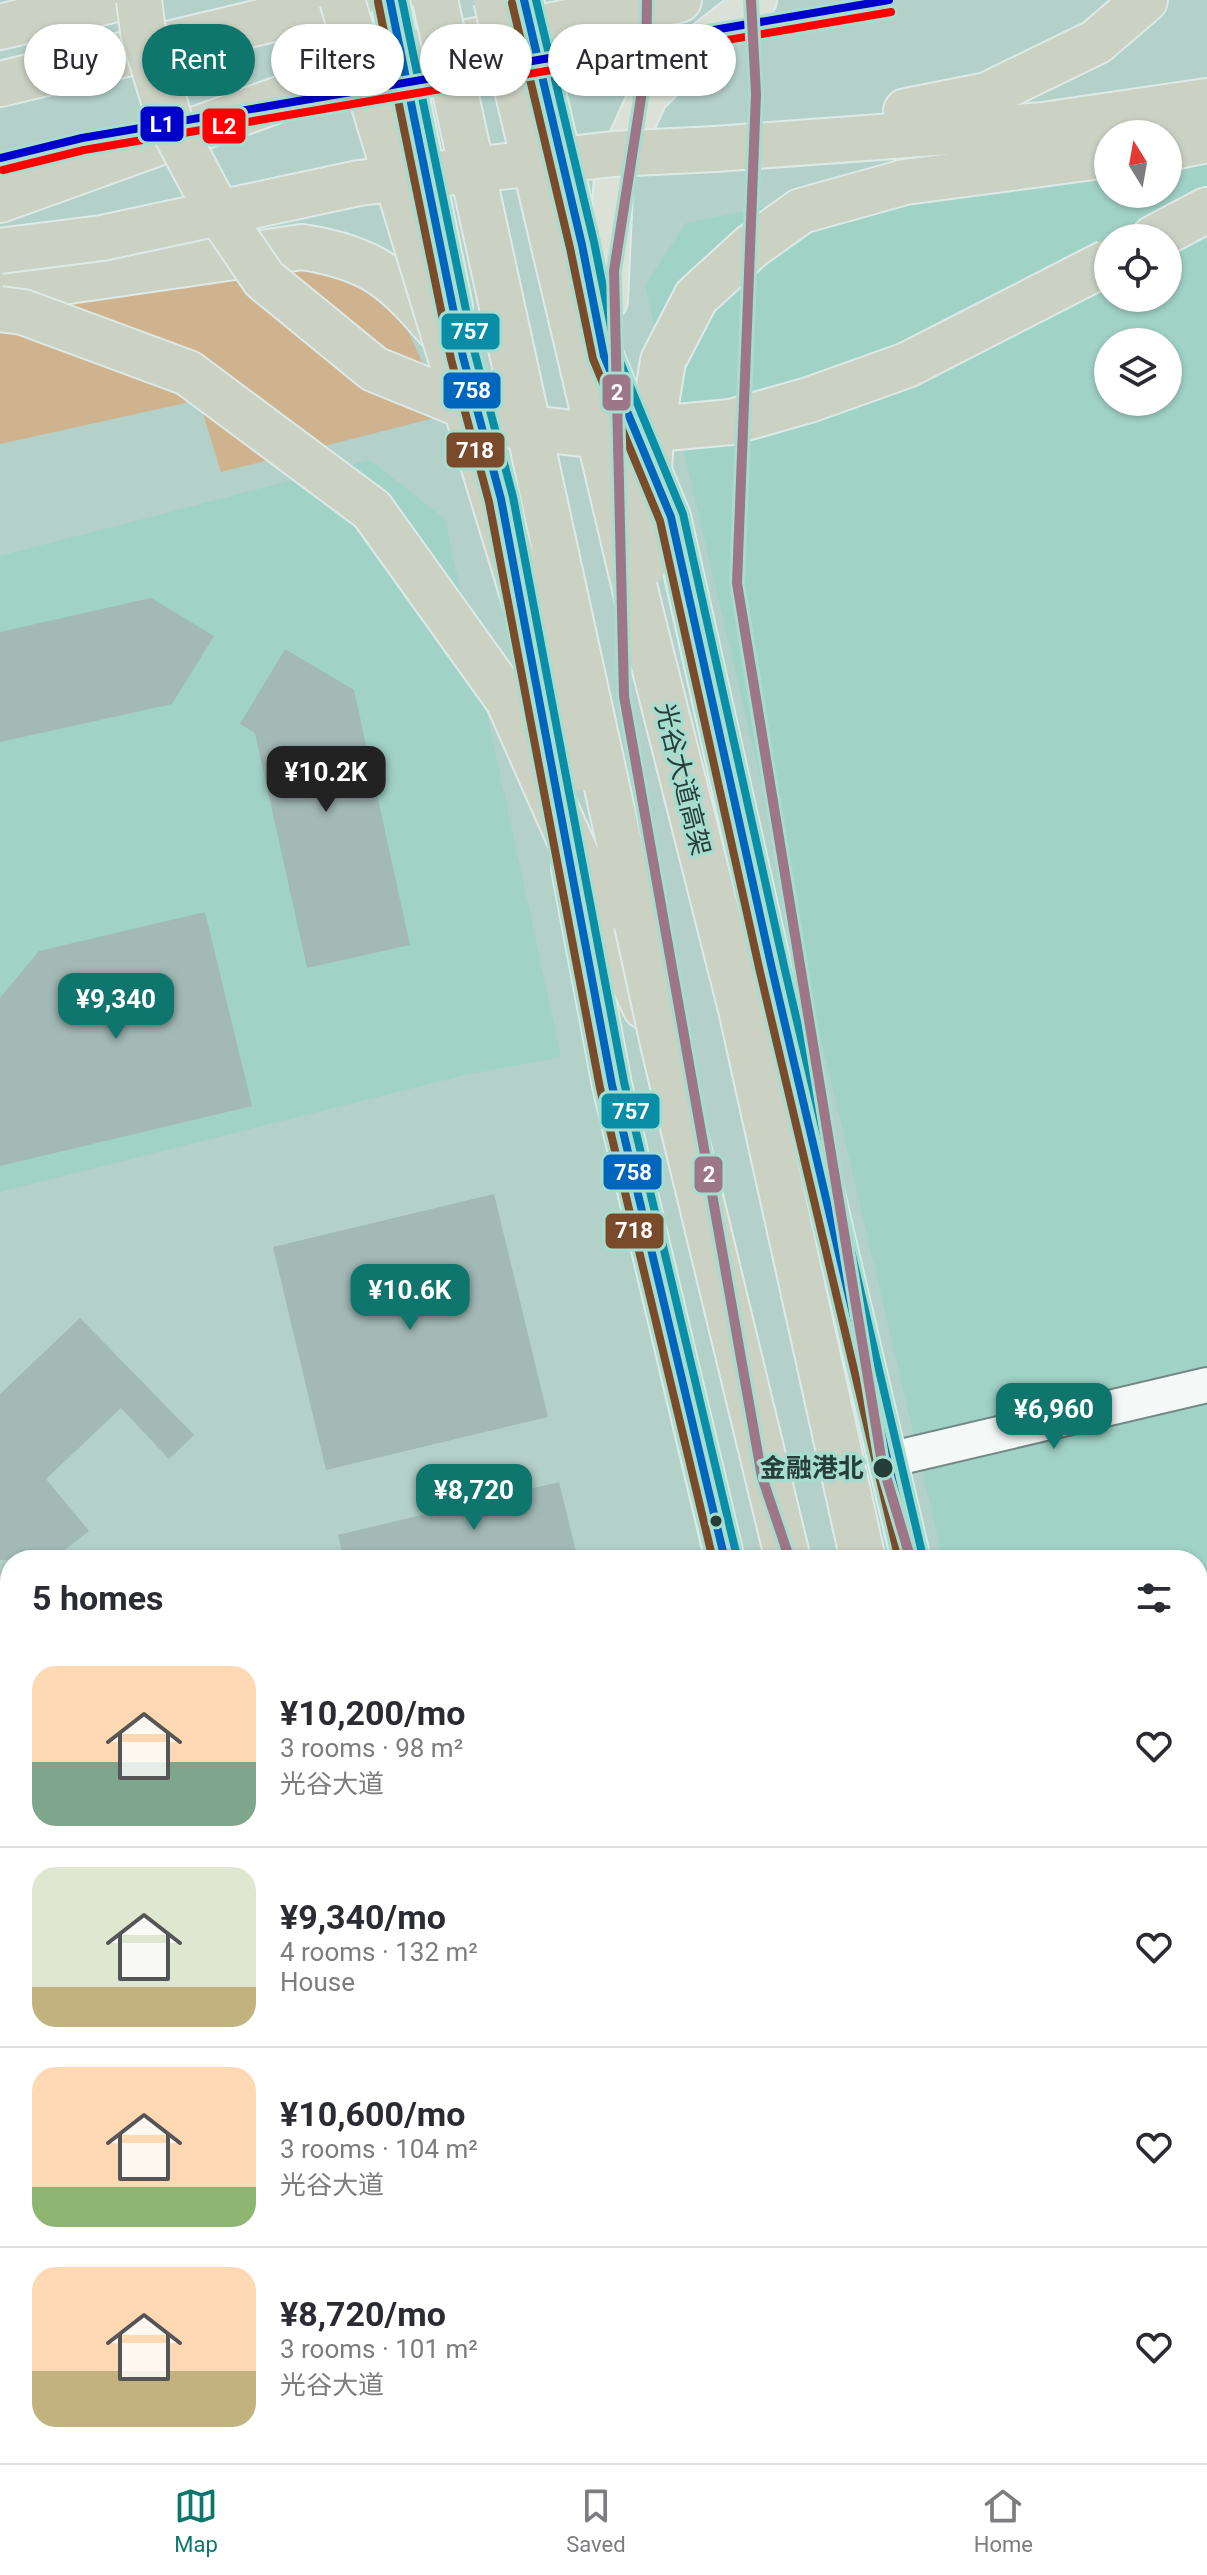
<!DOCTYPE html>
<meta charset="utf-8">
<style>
body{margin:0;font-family:Roboto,"Noto Sans SC",sans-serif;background:#f2f2f3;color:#2b2b33;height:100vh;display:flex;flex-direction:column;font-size:30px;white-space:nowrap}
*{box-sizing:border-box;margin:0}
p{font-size:26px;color:#7c7c81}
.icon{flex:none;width:44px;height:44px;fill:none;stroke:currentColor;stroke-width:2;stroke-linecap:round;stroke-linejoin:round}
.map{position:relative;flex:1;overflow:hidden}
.details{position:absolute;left:0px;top:1550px;width:1208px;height:914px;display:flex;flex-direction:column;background:#fff;border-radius:32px 32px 0 0;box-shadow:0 2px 6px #0004}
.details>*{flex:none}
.guide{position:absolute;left:24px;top:24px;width:800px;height:72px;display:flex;gap:16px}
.needle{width:52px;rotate:349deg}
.tools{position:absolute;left:1094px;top:120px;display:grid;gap:16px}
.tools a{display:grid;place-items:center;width:88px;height:88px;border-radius:50%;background:#fff;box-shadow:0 2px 6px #0004;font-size:40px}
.price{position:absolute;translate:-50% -68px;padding:0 18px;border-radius:16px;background:#0f766e;color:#fff;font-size:26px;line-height:52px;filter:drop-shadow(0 2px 4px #0008)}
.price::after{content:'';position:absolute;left:50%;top:48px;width:24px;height:18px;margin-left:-12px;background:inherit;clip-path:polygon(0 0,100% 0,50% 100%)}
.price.active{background:#222;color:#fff}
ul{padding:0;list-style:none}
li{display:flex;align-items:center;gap:24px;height:200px;padding:0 32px}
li+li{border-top:2px solid #e1e1e2}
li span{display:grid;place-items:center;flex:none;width:224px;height:160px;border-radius:24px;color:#555}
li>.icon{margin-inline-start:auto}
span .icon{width:96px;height:96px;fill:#fffc;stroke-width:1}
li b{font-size:34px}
h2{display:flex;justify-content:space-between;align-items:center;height:96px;padding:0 32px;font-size:34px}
.tag{padding:0 28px;border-radius:36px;background:#fff;box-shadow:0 2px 6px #0004;font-size:28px;line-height:72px}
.tag.active{background:#0f766e;color:#fff}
.tab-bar{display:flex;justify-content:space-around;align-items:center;height:112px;border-top:2px solid #e1e1e2;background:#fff;font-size:22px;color:#7c7c81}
.tab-bar a{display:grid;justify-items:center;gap:4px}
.tab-bar .active{color:#0f766e}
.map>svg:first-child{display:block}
.built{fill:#a1d2c6;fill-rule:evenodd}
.green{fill:#cfb28e}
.building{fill:#a2b9b6}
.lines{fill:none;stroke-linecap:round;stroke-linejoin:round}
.secondary-casing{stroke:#728984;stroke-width:38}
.primary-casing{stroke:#ddeae7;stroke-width:42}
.highway-casing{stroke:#ddeae7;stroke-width:48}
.secondary{stroke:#f4f8f7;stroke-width:34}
.primary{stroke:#dbe1d7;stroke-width:38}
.highway{stroke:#cbd1c3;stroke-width:44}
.highway-bridge-casing{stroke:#ddeae7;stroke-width:48;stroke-linecap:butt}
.highway-bridge{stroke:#cbd1c3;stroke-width:44}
.bus-1-casing{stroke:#a6ddcf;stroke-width:14}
.bus-2-casing{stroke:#a6ddcf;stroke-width:14}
.bus-3-casing{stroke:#a6ddcf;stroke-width:14}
.bus-1{stroke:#0065bd;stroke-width:8}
.bus-2{stroke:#7a4b2a;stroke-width:8}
.bus-3{stroke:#0a8ea8;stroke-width:8}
.tram-1-casing{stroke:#a6ddcf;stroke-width:14}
.tram-2-casing{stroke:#a6ddcf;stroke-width:14}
.tram-1{stroke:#0000cd;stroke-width:8}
.tram-2{stroke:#f00;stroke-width:8}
.metro-1-casing{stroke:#a6ddcf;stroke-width:16}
.metro-1{stroke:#9d7687;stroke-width:10}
.stop-dot{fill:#273d38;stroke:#a6ddcf;stroke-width:3}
.labels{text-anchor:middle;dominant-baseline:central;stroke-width:7;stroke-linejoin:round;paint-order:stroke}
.street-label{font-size:26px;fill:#273d38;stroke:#a6ddcf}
.stop-label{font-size:26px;font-weight:bold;fill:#273d38;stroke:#a6ddcf;text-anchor:end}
.line-badge{stroke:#a6ddcf;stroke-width:3}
.badge-label{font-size:22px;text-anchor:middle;font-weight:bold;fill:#fff}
</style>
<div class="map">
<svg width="1207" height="2463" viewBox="0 0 1207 2463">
<rect width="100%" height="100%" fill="#b3d0c9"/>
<path class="built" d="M1207,120v2343h-52l-2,-9h45v-894h-255l-298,-1275 41,-62 422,-84v55h60v-60h-34zM1108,238h60v60h-60zM1108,342h60v60h-60z
M370,460l75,59 116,538 -96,18 -465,117v-636z"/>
<path class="green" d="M296,264l97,34 53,117 -225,57 -22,-72 -199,44v-128z"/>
<path class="building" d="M151,598l63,38 -42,68 -172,38v-110z
M285,649l69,41 56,255 -103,23 -52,-235 -15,-9z
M205,912l47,194 -252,60v-168l39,-47z
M494,1194l54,223 -222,53 -53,-223z
M80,1318l114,117 -25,24 -48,-51 -75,71 43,52 -37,29h-52v-166z
M559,1482l19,78h-234l-6,-25z"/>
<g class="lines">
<defs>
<path id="secondary" d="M888,1460l319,-75"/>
<path id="primary" d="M390,0l63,307
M524,0l58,245 22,111 67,161 101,452 139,591
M608,301l6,-130 34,-75 55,-54 54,-42
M571,868l41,217 113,475
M973,2454l3,9
M1122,2454l2,9"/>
<path id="highway" d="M0,27l112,-27
M0,84l353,-84
M906,111l81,-16 109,-53 49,-42
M1168,148l39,-8
M715,149l328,-24 164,-24
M0,200l402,-145 277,-55
M1154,238l53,-28
M0,291l302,-44c79,12 96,37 146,93
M663,361l33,-64 56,-51 49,-35 104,-29 203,-27
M601,911l44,96
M944,2454l2,9
M998,2454l2,9
M1062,2454l2,9"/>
</defs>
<use href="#secondary" class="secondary-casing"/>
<use href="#primary" class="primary-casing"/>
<use href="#highway" class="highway-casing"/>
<use href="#secondary" class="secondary"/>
<use href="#primary" class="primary"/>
<use href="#highway" class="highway"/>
<defs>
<path id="highway-bridge" d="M139,0l4,32 28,92 44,83 49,72 110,90 140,57 76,9 141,-13 78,-22 98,-35 201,-103
M342,0l214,704 27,64
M435,0l229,1048 124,512
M496,0l145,614 100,395 122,551
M0,251l102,-13 257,-55 254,-29 102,-5
M0,309l23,3 165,61 184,137 136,190 93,211
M644,564l7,-129 12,-74"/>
</defs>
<use href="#highway-bridge" class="highway-bridge-casing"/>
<use href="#highway-bridge" class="highway-bridge"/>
<defs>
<path id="bus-1" d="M390,0l73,357 38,142 111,586 113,475
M524,0l58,245 22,111 67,161 101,452 139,591"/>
<path id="bus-2" d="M378,2l73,357 38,143 111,586 113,472
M512,3l58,245 23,111 67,162 100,451 139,588"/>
<path id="bus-3" d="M402,0l73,354 38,143 111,585 113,475
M536,0l58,242 22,110 67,162 101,452 139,591"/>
</defs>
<use href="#bus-1" class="bus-1-casing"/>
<use href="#bus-2" class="bus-2-casing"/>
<use href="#bus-3" class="bus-3-casing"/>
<use href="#bus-1" class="bus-1"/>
<use href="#bus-2" class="bus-2"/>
<use href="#bus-3" class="bus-3"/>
<defs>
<path id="tram-1" d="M0,158l82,-20 807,-138"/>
<path id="tram-2" d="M3,170l81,-20 807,-138"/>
</defs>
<use href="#tram-1" class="tram-1-casing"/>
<use href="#tram-2" class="tram-2-casing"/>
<use href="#tram-1" class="tram-1"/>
<use href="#tram-2" class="tram-2"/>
<defs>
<path id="metro-1" d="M647,0l-1,66 -32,205 10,425 138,781 28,83
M751,0l5,94 -19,489 145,880 29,97"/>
</defs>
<use href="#metro-1" class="metro-1-casing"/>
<use href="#metro-1" class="metro-1"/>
</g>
<g class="stop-dot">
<circle cx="883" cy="1468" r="11"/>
<circle cx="716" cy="1521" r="7"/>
</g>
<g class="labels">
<g class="street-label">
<text transform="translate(683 779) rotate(76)">光谷大道高架</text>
</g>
<g class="stop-label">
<text x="864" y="1468">金融港北</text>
</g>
</g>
<g class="line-badge">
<rect x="139" y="105" width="46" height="38" rx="8" fill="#0000cd"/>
<rect x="201" y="107" width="46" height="38" rx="8" fill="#f00"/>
<rect x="440" y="312" width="61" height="39" rx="8" fill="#0a8ea8"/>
<rect x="442" y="371" width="60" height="39" rx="8" fill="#0065bd"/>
<rect x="601" y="373" width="31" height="39" rx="8" fill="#9d7687"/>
<rect x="445" y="431" width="61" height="38" rx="8" fill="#7a4b2a"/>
<rect x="600" y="1092" width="61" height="38" rx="8" fill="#0a8ea8"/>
<rect x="602" y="1153" width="61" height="38" rx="8" fill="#0065bd"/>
<rect x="693" y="1155" width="31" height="39" rx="8" fill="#9d7687"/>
<rect x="604" y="1212" width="61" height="38" rx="8" fill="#7a4b2a"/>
</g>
<g class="badge-label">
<text x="162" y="132">L1</text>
<text x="224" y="134">L2</text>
<text x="470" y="339">757</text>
<text x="472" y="398">758</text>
<text x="617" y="400">2</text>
<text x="475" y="458">718</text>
<text x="631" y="1119">757</text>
<text x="633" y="1180">758</text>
<text x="709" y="1182">2</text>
<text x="634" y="1238">718</text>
</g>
</svg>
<div class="tools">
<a><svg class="needle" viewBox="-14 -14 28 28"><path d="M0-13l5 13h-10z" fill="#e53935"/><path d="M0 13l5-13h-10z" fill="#7c7c81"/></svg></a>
<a><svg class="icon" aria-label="locate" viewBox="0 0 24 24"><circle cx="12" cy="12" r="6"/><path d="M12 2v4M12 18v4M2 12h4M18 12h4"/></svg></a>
<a><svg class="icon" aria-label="layers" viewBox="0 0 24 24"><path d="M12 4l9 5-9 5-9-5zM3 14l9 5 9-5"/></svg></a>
</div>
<b class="price active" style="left:326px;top:814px">¥10.2K</b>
<b class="price" style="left:116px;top:1041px">¥9,340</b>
<b class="price" style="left:410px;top:1332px">¥10.6K</b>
<b class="price" style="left:1054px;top:1451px">¥6,960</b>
<b class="price" style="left:474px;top:1532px">¥8,720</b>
<div class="guide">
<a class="tag">Buy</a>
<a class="tag active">Rent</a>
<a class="tag">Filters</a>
<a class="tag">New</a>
<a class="tag">Apartment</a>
</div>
<section class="details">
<h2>5 homes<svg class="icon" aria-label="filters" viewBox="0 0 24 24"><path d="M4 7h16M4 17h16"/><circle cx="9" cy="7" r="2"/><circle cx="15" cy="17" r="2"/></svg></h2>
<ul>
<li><span style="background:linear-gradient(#ffd9b3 60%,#7fa58c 0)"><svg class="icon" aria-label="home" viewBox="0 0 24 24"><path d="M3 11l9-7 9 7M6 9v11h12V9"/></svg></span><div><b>¥10,200/mo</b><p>3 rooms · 98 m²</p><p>光谷大道</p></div><svg class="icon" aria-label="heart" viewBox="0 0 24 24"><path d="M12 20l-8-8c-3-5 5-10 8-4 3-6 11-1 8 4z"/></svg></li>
<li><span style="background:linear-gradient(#dfe7d0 75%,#c2b280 0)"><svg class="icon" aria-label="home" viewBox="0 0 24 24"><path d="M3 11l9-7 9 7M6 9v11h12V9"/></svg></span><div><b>¥9,340/mo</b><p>4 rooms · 132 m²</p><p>House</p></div><svg class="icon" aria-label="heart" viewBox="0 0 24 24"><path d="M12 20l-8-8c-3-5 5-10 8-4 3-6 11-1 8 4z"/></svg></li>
<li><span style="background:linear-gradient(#ffd9b3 75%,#8fb573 0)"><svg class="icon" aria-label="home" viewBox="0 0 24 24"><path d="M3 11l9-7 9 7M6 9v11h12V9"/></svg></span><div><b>¥10,600/mo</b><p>3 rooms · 104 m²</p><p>光谷大道</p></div><svg class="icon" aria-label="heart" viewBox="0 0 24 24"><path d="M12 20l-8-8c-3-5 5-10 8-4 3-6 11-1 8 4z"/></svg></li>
<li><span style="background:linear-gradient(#ffd9b3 65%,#c2b280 0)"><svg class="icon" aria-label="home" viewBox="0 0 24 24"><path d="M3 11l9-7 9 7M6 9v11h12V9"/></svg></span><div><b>¥8,720/mo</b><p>3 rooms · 101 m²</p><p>光谷大道</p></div><svg class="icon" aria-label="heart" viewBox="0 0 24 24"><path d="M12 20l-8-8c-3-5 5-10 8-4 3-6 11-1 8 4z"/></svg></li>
</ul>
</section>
</div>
<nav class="tab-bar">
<a class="active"><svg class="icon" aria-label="map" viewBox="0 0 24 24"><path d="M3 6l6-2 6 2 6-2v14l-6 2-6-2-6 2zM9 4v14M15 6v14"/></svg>Map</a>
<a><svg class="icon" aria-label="saved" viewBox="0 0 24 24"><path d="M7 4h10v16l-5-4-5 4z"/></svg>Saved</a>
<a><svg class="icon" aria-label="home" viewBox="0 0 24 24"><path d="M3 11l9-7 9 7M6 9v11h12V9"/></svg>Home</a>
</nav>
